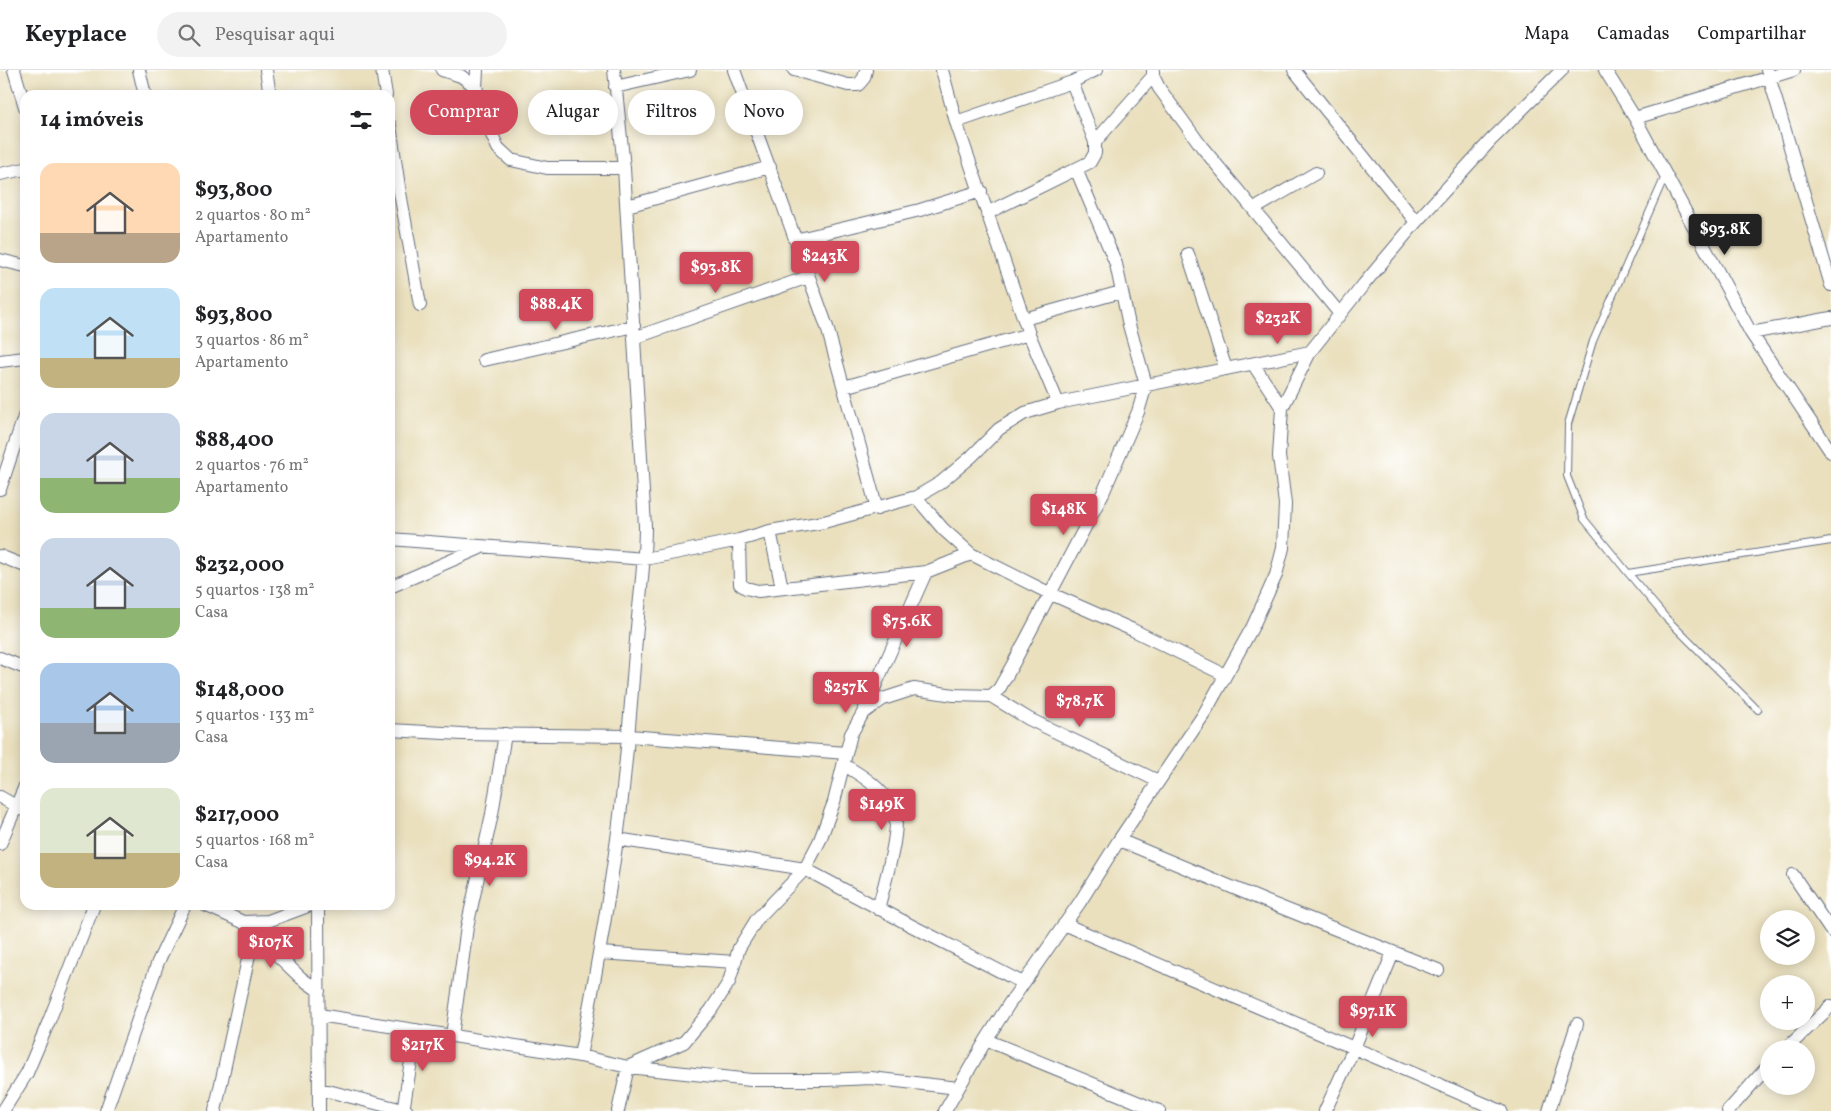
<!DOCTYPE html>
<html lang="pt">
<meta charset="utf-8">
<style>
body{margin:0;font-family:Vollkorn,serif;background:#f2f2f2;color:#202124;height:100vh;display:flex;flex-direction:column;font-size:19px;white-space:nowrap}
*{box-sizing:border-box;margin:0}
p{font-size:16px;color:#757577}
.icon{flex:none;width:28px;height:28px;fill:none;stroke:currentColor;stroke-width:2;stroke-linecap:round;stroke-linejoin:round}
.map{position:relative;flex:1;overflow:hidden}
.side{position:absolute;left:20px;top:20px;width:375px;height:820px;display:flex;flex-direction:column;background:#fff;border-radius:15px;box-shadow:0 2px 12px #0003}
.side>*{flex:none}
.hud{position:absolute;left:410px;top:20px;width:475px;height:45px;display:flex;gap:10px}
.controls{position:absolute;left:1760px;top:840px;display:grid;gap:10px}
.controls a{display:grid;place-items:center;width:55px;height:55px;border-radius:50%;background:#fff;box-shadow:0 2px 12px #0003;font-size:25px}
.price{position:absolute;translate:-50% -42px;padding:0 11px;border-radius:5px;background:#d1495b;color:#fff;font-size:16px;line-height:32px;filter:drop-shadow(0 1px 2px #0008)}
.price::after{content:'';position:absolute;left:50%;top:30px;width:15px;height:11px;margin-left:-8px;background:inherit;clip-path:polygon(0 0,100% 0,50% 100%)}
.price.on{background:#222;color:#fff}
ul{padding:0;list-style:none}
li{display:flex;align-items:center;gap:15px;height:125px;padding:0 20px}
li span{display:grid;place-items:center;flex:none;width:140px;height:100px;border-radius:15px;color:#555}
li>.icon{margin-inline-start:auto}
span .icon{width:60px;height:60px;fill:#fffc;stroke-width:1}
li b{font-size:21px}
h2{display:flex;justify-content:space-between;align-items:center;height:60px;padding:0 20px;font-size:21px}
.tag{padding:0 18px;border-radius:22px;background:#fff;box-shadow:0 2px 12px #0003;font-size:18px;line-height:45px}
.tag.on{background:#d1495b;color:#fff}
header{display:flex;align-items:center;gap:30px;box-sizing:border-box;height:70px;padding:0 25px;background:#fff;border-bottom:1px solid #e0e0e0}
header strong{font-size:24px}
nav{display:flex;gap:28px;margin-inline-start:auto;font-size:18px}
.search{width:350px;height:45px;background:#f2f2f2;display:flex;align-items:center;gap:12px;box-sizing:border-box;padding:0 18px;border-radius:28px;color:#757577;font-size:19px}
.map>svg:first-child{display:block}
.lines{fill:none;stroke-linecap:round;stroke-linejoin:round}
.lane-casing{stroke:#636d80;stroke-width:8}
.street-casing{stroke:#636d80;stroke-width:14}
.lane{stroke:#fff;stroke-width:6}
.street{stroke:#fff;stroke-width:12}
</style>
<header>
<strong>Keyplace</strong>
<div class="search"><svg class="icon" aria-label="search" viewBox="0 0 24 24"><circle cx="10" cy="10" r="6"/><path d="M15 15l6 6"/></svg>Pesquisar aqui</div>
<nav><a>Mapa</a><a>Camadas</a><a>Compartilhar</a></nav>
</header>
<div class="map">
<svg width="1831" height="1041" viewBox="0 0 1831 1041">
<rect width="100%" height="100%" fill="#fff"/>
<filter id="ink" filterUnits="userSpaceOnUse"><feTurbulence type="fractalNoise" baseFrequency=".02" numOctaves="2"/><feDisplacementMap in="SourceGraphic" scale="10" xChannelSelector="R" yChannelSelector="G"/><feConvolveMatrix kernelMatrix="1 2 1 2 8 2 1 2 1" color-interpolation-filters="sRGB"/></filter>
<filter id="wash" filterUnits="userSpaceOnUse"><feTurbulence type="fractalNoise" baseFrequency=".0096" numOctaves="4" result="noise"/><feDisplacementMap in="SourceGraphic" scale="20" xChannelSelector="R" yChannelSelector="G"/><feGaussianBlur stdDeviation="1.12" result="paint"/><feColorMatrix in="noise" values="0 0 0 0 0 0 0 0 0 0 0 0 0 0 0 0 0 1.4 0 .05"/><feComposite in="paint" operator="in"/></filter>
<g filter="url(#wash)">
<rect width="100%" height="100%" fill="#eae0be"/>
</g>
<g filter="url(#ink)">
<g class="lines">
<defs>
<path id="lane" d="M1665,106l-72,165 -25,83 -1,52 17,43 44,54 38,45 92,92
M1628,503l203,-32"/>
<path id="street" d="M14,0l11,37
M139,0l6,25
M266,0l4,25
M382,0l4,25
M442,0l19,6 15,11
M477,0l-1,17 11,37 11,24 13,12 36,8h77
M734,0l93,257 50,182
M794,0l54,15h10l6,-7 2,-8
M942,0l14,52 73,212 29,69
M1153,0v6l6,12 43,59 138,167
M1294,0l122,152
M1605,0l30,48 116,215 80,119
M1767,0l64,215
M615,17l75,-17
M1635,48l159,-48
M956,52l116,-40 24,-12
M390,55l9,62 21,118
M1095,72l58,-66
M0,104l25,-5
M627,136l143,-39
M1254,139l62,-36
M989,142l101,-50 5,-9v-11l-23,-60
M795,170l125,-30 61,-19
M1188,184l38,115
M0,190l25,6
M1024,249l97,-27
M1751,263l80,-15
M634,268l174,-61
M484,290l150,-34
M0,291l25,-3
M1253,294l29,44
M844,317l185,-53
M0,419l25,-75
M916,427l27,32 28,25 78,39 84,37 92,45
M770,461l12,57
M390,469l255,20 94,-19 31,-9 54,-9 92,-25 24,-14 31,-26 28,-28 26,-16 33,-10 252,-51
M739,470l1,44 6,4 12,3 168,-19 45,-18
M0,486l25,10
M390,517l90,-39
M0,588l25,10
M991,626l8,-7 13,-23 91,-173 35,-81 8,-27 -17,-60 -13,-61 -40,-95
M863,643l63,-141
M390,660l72,4 167,2 217,17
M844,695c19,11 40,24 50,46 8,16 -11,78 -16,98
M0,727l25,14
M617,769l188,30 107,57 111,57
M1119,770l146,61 173,69
M0,774l25,-58
M1793,805l38,56
M205,835l38,17 58,56 18,13
M318,835l1,206
M243,852l25,-1 43,-16
M1064,854l437,187
M600,883l135,9
M319,945l261,41 48,11 123,13h75l45,-2 87,10
M452,966l15,-109 25,-113 13,-80
M986,970l173,71
M1786,979l45,-43
M580,986c14,-72 27,-144 37,-217 9,-66 14,-133 19,-200 3,-38 9,-75 9,-113l-21,-358 -10,-98
M320,1019l87,22
M3,1041l24,-38 22,-52 45,-116
M106,1041l52,-149 27,-57
M215,1041l39,-179
M403,1041l13,-81
M618,1041l10,-44 56,-25 27,-32 18,-28 10,-34 18,-29 48,-50 15,-29 14,-38 17,-68 12,-21 20,-14 31,-10 40,6 37,1 38,23 129,62
M945,1041l41,-71 23,-36 71,-102 39,-62 85,-126 49,-88 23,-51 7,-27 2,-44 -6,-48 3,-48 28,-56 54,-68 52,-62 75,-82 71,-70
M1325,1041l29,-63 39,-95
M1549,1041l28,-87
M1728,1041l41,-46"/>
</defs>
<use href="#lane" class="lane-casing"/>
<use href="#street" class="street-casing"/>
<use href="#lane" class="lane"/>
<use href="#street" class="street"/>
</g>
</g>
</svg>
<div class="controls">
<a><svg class="icon" aria-label="layers" viewBox="0 0 24 24"><path d="M12 4l9 5-9 5-9-5zM3 14l9 5 9-5"/></svg></a>
<a>+</a>
<a>−</a>
</div>
<b class="price on" style="left:1725px;top:186px">$93.8K</b>
<b class="price" style="left:825px;top:213px">$243K</b>
<b class="price" style="left:716px;top:224px">$93.8K</b>
<b class="price" style="left:556px;top:261px">$88.4K</b>
<b class="price" style="left:1278px;top:275px">$232K</b>
<b class="price" style="left:1064px;top:466px">$148K</b>
<b class="price" style="left:907px;top:578px">$75.6K</b>
<b class="price" style="left:846px;top:644px">$257K</b>
<b class="price" style="left:1080px;top:658px">$78.7K</b>
<b class="price" style="left:882px;top:761px">$149K</b>
<b class="price" style="left:490px;top:817px">$94.2K</b>
<b class="price" style="left:271px;top:899px">$107K</b>
<b class="price" style="left:1373px;top:968px">$97.1K</b>
<b class="price" style="left:423px;top:1002px">$217K</b>
<div class="hud">
<a class="tag on">Comprar</a>
<a class="tag">Alugar</a>
<a class="tag">Filtros</a>
<a class="tag">Novo</a>
</div>
<section class="side">
<h2>14 imóveis<svg class="icon" aria-label="filters" viewBox="0 0 24 24"><path d="M4 7h16M4 17h16"/><circle cx="9" cy="7" r="2"/><circle cx="15" cy="17" r="2"/></svg></h2>
<ul>
<li><span style="background:linear-gradient(#ffd9b3 70%,#b9a48a 0)"><svg class="icon" aria-label="home" viewBox="0 0 24 24"><path d="M3 11l9-7 9 7M6 9v11h12V9"/></svg></span><div><b>$93,800</b><p>2 quartos · 80 m²</p><p>Apartamento</p></div></li>
<li><span style="background:linear-gradient(#bfe0f5 70%,#c2b280 0)"><svg class="icon" aria-label="home" viewBox="0 0 24 24"><path d="M3 11l9-7 9 7M6 9v11h12V9"/></svg></span><div><b>$93,800</b><p>3 quartos · 86 m²</p><p>Apartamento</p></div></li>
<li><span style="background:linear-gradient(#c9d6e8 65%,#8fb573 0)"><svg class="icon" aria-label="home" viewBox="0 0 24 24"><path d="M3 11l9-7 9 7M6 9v11h12V9"/></svg></span><div><b>$88,400</b><p>2 quartos · 76 m²</p><p>Apartamento</p></div></li>
<li><span style="background:linear-gradient(#c9d6e8 70%,#8fb573 0)"><svg class="icon" aria-label="home" viewBox="0 0 24 24"><path d="M3 11l9-7 9 7M6 9v11h12V9"/></svg></span><div><b>$232,000</b><p>5 quartos · 138 m²</p><p>Casa</p></div></li>
<li><span style="background:linear-gradient(#a9c7e8 60%,#9aa5b1 0)"><svg class="icon" aria-label="home" viewBox="0 0 24 24"><path d="M3 11l9-7 9 7M6 9v11h12V9"/></svg></span><div><b>$148,000</b><p>5 quartos · 133 m²</p><p>Casa</p></div></li>
<li><span style="background:linear-gradient(#dfe7d0 65%,#c2b280 0)"><svg class="icon" aria-label="home" viewBox="0 0 24 24"><path d="M3 11l9-7 9 7M6 9v11h12V9"/></svg></span><div><b>$217,000</b><p>5 quartos · 168 m²</p><p>Casa</p></div></li>
</ul>
</section>
</div>
